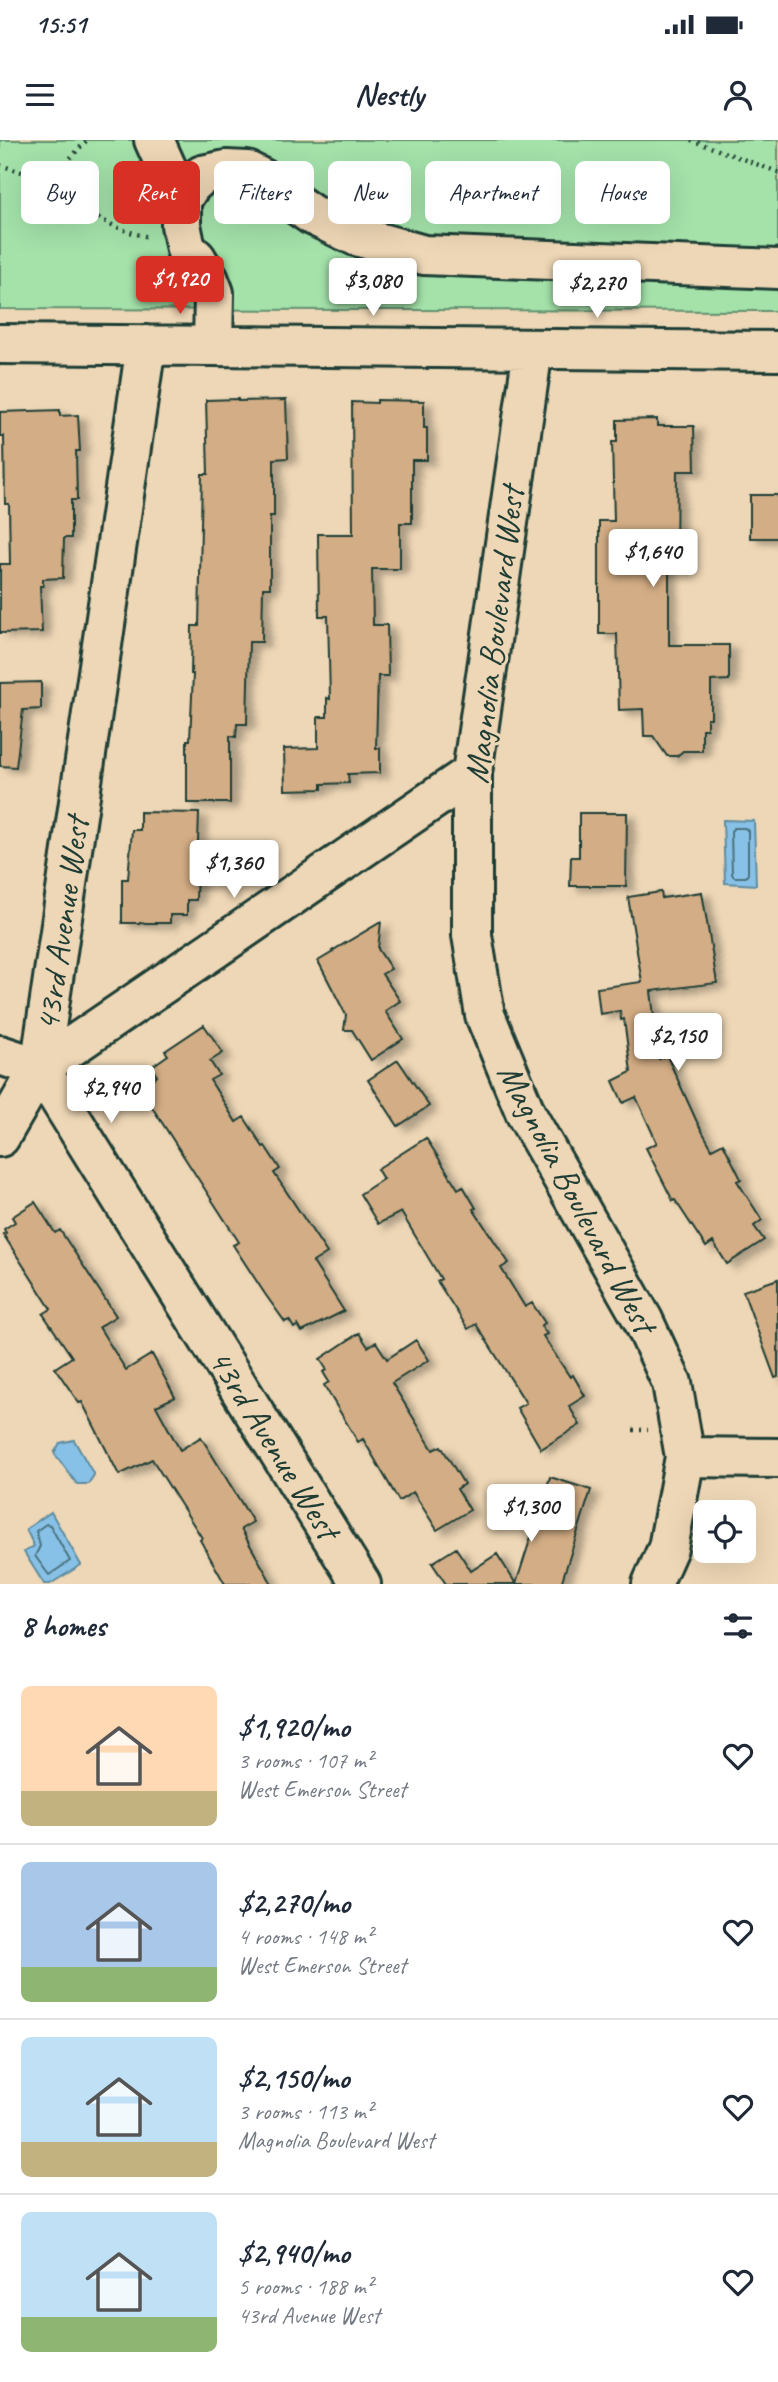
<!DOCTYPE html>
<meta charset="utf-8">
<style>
body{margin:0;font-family:Caveat,sans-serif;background:#f6f6f7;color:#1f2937;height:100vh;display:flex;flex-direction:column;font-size:26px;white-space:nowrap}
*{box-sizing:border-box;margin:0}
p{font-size:23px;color:#747a83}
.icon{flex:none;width:38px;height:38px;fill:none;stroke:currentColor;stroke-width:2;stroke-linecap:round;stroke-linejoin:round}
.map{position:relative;height:1444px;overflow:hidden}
.details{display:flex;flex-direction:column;background:#fff;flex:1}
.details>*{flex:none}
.top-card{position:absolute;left:21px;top:21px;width:737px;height:63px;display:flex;gap:14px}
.fabs{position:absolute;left:693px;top:1360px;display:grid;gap:14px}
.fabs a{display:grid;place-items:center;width:63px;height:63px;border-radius:10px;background:#fff;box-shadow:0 7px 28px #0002;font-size:35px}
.price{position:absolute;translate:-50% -60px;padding:0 16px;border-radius:7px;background:#fff;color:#222;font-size:23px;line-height:46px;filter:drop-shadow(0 2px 4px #0008)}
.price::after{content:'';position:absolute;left:50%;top:42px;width:21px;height:16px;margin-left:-10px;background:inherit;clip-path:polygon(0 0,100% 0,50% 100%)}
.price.current{background:#d93025;color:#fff}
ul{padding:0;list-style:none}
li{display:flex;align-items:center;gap:21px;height:175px;padding:0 21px}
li+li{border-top:2px solid #e0e1e3}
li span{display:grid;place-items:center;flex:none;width:196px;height:140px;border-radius:10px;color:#555}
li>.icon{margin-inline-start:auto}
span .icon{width:84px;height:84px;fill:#fffc;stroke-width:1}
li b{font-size:30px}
h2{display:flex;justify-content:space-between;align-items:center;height:84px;padding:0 21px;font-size:30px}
.pill{padding:0 24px;border-radius:10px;background:#fff;box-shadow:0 7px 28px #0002;font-size:24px;line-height:63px}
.pill.current{background:#d93025;color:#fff}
.status{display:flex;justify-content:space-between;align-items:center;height:49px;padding:0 35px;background:#fff;direction:ltr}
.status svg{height:19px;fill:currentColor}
header{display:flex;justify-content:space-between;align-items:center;height:91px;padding:0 21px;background:#fff;font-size:32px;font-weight:800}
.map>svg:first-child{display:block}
.green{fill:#a4e2aa;stroke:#62906f;stroke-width:2}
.water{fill:#88c1e7;stroke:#5e8c9f;stroke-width:2}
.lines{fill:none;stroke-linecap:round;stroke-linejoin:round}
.shore{stroke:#49727c;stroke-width:2}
.building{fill:#d3ad85;stroke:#1f3d34;stroke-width:2;filter:url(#shadow)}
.minor-casing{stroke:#1f3d34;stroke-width:44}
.path{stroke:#1f3d34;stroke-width:4.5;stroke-dasharray:2 5;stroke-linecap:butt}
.minor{stroke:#eed7b6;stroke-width:38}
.labels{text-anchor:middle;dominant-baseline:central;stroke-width:6;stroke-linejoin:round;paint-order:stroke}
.street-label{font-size:35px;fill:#1f3d34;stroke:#eed7b6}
</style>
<div class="status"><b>15:51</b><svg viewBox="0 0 49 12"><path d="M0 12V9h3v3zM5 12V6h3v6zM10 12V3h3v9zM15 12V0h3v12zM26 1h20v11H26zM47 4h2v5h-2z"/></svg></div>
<header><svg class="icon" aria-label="menu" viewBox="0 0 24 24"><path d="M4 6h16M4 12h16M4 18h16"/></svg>Nestly<svg class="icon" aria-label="person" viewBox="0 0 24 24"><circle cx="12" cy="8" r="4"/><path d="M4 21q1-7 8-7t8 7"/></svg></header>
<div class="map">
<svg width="778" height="1444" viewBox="0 0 778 1444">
<defs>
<filter id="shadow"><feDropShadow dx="8" dy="4.5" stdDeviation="3.5" flood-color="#0004"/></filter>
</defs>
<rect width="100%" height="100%" fill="#eed7b6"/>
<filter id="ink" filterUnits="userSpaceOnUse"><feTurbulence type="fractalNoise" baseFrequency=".0143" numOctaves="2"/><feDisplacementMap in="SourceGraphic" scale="14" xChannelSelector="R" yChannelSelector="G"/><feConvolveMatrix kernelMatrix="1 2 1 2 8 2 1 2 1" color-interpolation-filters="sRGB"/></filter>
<g filter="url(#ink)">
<path class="green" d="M0,0h778v171l-778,-2z"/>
<path class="water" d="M723,680l31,1 2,64 -31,-2z
M74,1300l20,35 -6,9h-11l-23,-31 6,-10z
M51,1372l30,53 -31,19h-6l-20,-32 10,-6 -8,-17z"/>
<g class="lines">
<path class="shore" d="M734,688h11l3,3v43l-2,3h-12l-2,-3 -1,-43z
M46,1384l4,1 20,36 -21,14 -14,-19 5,-10 -4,-15z"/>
</g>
<path class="building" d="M238,259v2l48,-1 2,58 -14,1v57h-4v72h-7l-1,54h-13l-2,82h-10l-1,13 -6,-1v67h-43v-63h3l3,-66h-2l1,-48h7l3,-152h6l-2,-74z
M377,260l47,1v27h3v32h-15v63h-12v46h-28l1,56h14l1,51h-10l-2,72h4v25l-32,1 1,9 -27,1v5l-37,1 -1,-41 34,-1v-31h9v-19l3,1 -2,-83h-9l-1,-82h35l-1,-132 25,1z
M60,270v6l18,-1 2,36h-4l1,49h-6v38h-7l-1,40 -20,1v7h-3l2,46 -42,1v-69h10l-1,-60h-4l-1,-68h-4v-24z
M657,279v7h37l1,45h-18l-1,84h-7v90h60v35l-18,1v37h-4v11h-5v22h-19l-6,5h-10l-14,-20h-9l-1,-27 -24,1 -2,-76h-18v-113h15l-2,-79h5v-22z
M750,355h28v43h-28z
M41,542v27l-18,1 -7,57 -16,-1v-83z
M140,672l59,1 -3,87h-9v15h-17v8h-48v-44h6l4,-49h8z
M579,673h48l-1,73h-56l1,-29h8z
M661,752l1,6 40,-6 15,91 -66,8 8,68 8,-3 30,66 15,27 11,-6 18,36 -4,2 25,39 -8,6 10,14 -37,24 -14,-22 -7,5 -31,-47 -2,1 -27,-53 11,-5 -21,-46 -13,6 -10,-22 18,-9 -7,-53 -3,1 -1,-9 -20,3 -3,-26 45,-6 -14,-85z
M381,782l-3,27 13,20 -9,5 18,27 -15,10 18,28 -32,21 -19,-30h-8l2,-15 -28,-54 15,-9 -1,-1z
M204,885l19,28 -13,8 9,14 -9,5 26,42 8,-5 19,30 2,-1 15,23 -6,4 53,80 -14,9 31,49 -42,21 -4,-7 -4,3 -5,-8 -4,2 -20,-28 -32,-49 6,-3 -100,-155 18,-11 -6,-9 17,-12 -3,-4z
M398,920l31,46 -31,20 -30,-46z
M426,998l32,51 5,-3 13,22 -3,1 36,54 -8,5 24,39 7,-4 13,20 -4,3 6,8 -4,2 27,41 3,-2 12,21 -16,10 11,19 -39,24 -24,-41 9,-5 -50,-79 -8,5 -31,-48 4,-2 -40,-67 -23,12 -18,-30 23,-15 -6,-10z
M35,1062l20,31 5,-3 56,86 -17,11 27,43 26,-16 23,43 -19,9 24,44 21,-13 52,85 -12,7 31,55h-47l-25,-44 2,-2 -50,-79 -33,16 -37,-73 -3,1 -24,-35 17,-11 -29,-43 8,-5 -48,-75 3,-1 -2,-4 11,-7 -3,-5z
M778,1139v98l-3,1 -32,-87z
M359,1193l9,14 8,-5 11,17 29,-19 13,20 -37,23 41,67 8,-4 23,38 -7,5 13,21 -33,20 -24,-38 -14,9 -36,-62 -5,3 -34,-57 5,-3 -6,-10 4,-2 -7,-11z
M550,1337l41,13 -30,94h-115l-14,-21 24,-15 15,23 26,-17 19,30z"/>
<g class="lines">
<defs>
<path id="minor" d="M154,0l27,60v25l5,24 10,9 13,22 5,13 -1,53
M181,60l10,-15 11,-10 24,-5 21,1 36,18 13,15 16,11 44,21 68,19 354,14
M0,204l778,7
M146,205l-106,723 321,516
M533,209l-61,424v162l13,80 41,99 117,206 29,63 13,74 -17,91 -16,36
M0,915l40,13 432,-295
M0,997l40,-69
M685,1317l93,1"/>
</defs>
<use href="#minor" class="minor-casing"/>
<path class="path" d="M691,0l87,32
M0,25l34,11 31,-12 22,-24
M34,36c35,24 74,54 116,61
M633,1290h15"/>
<use href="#minor" class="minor"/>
</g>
</g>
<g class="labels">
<g class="street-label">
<text transform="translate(494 495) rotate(-83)">Magnolia Boulevard West</text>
<text transform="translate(62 784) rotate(-82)">43rd Avenue West</text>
<text transform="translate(577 1058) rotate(62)">Magnolia Boulevard West</text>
<text transform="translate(274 1304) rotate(58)">43rd Avenue West</text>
</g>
</g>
</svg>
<div class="fabs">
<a><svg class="icon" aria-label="locate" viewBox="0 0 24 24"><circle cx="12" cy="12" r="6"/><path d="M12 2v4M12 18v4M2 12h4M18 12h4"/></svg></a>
</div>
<b class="price current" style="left:180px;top:176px">$1,920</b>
<b class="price" style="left:373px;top:178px">$3,080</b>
<b class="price" style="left:597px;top:180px">$2,270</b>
<b class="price" style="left:653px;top:449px">$1,640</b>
<b class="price" style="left:234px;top:760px">$1,360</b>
<b class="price" style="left:678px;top:933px">$2,150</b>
<b class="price" style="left:111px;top:985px">$2,940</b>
<b class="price" style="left:531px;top:1404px">$1,300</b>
<div class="top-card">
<a class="pill">Buy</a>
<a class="pill current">Rent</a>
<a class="pill">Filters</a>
<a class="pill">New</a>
<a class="pill">Apartment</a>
<a class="pill">House</a>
</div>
</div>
<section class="details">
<h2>8 homes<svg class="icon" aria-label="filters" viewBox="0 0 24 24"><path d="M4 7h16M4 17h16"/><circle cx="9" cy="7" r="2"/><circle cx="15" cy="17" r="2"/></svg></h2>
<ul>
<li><span style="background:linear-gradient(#ffd9b3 75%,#c2b280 0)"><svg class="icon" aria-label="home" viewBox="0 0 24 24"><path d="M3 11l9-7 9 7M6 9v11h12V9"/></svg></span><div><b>$1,920/mo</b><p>3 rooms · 107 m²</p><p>West Emerson Street</p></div><svg class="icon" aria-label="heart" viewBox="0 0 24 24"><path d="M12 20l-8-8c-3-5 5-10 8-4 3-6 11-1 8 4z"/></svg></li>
<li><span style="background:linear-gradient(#a9c7e8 75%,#8fb573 0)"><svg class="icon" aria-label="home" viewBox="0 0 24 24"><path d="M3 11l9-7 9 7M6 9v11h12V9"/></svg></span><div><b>$2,270/mo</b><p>4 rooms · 148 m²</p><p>West Emerson Street</p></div><svg class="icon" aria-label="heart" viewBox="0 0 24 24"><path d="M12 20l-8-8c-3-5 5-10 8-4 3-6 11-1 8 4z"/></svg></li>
<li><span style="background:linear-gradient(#bfe0f5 75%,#c2b280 0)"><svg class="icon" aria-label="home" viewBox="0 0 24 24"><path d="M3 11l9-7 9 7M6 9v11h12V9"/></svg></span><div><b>$2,150/mo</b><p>3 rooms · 113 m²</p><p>Magnolia Boulevard West</p></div><svg class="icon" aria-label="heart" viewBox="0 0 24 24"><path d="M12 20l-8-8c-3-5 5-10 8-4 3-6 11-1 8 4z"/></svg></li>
<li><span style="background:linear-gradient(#bfe0f5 75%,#8fb573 0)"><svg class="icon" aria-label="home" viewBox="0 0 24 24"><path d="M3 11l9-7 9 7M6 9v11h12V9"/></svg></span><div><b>$2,940/mo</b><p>5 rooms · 188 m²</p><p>43rd Avenue West</p></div><svg class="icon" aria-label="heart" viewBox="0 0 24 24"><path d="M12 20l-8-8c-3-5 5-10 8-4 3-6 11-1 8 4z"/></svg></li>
</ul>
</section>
